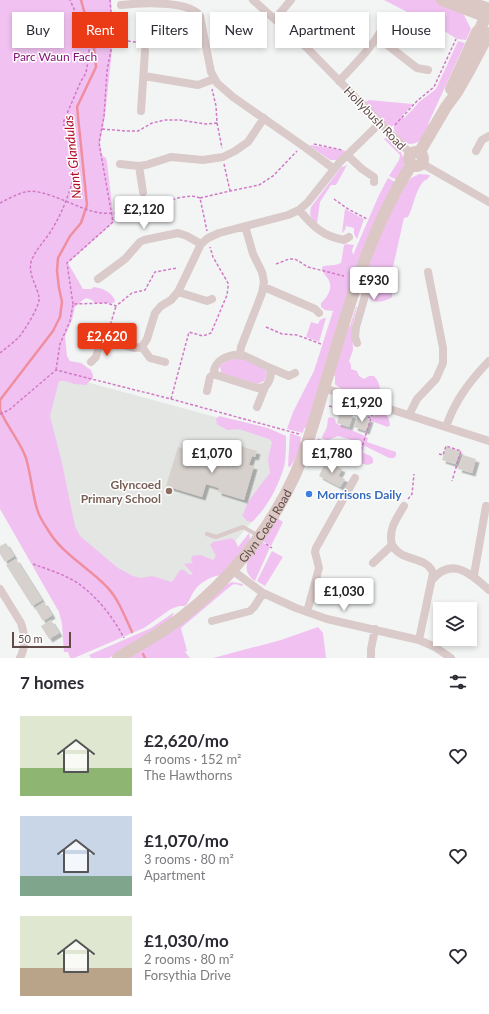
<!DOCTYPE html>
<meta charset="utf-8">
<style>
body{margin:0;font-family:Lato,sans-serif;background:#f7f7f7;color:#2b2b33;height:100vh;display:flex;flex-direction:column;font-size:15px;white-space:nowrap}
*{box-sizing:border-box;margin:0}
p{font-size:13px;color:#7c7c81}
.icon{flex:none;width:22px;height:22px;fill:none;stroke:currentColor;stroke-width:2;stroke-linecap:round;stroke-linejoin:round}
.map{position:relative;height:658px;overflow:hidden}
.side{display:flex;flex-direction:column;background:#fff;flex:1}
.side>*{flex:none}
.top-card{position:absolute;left:12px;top:12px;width:465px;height:36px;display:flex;gap:8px}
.buttons{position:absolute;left:433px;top:602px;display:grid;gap:8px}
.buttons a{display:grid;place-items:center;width:44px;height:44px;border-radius:0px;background:#fff;box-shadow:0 2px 6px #0003;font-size:20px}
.scale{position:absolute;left:12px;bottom:10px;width:59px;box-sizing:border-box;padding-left:4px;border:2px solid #614b49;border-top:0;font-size:11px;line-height:14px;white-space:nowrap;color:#614b49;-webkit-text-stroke:3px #fff;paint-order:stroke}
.price{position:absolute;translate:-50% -34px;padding:0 9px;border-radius:4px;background:#fff;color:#222;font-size:13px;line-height:26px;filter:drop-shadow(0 1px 2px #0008)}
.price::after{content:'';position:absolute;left:50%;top:24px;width:12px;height:9px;margin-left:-6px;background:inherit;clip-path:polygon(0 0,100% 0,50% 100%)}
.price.current{background:#eb3b16;color:#fff}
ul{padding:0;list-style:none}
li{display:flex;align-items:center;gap:12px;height:100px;padding:0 20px}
li span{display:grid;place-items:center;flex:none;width:112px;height:80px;border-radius:0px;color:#555}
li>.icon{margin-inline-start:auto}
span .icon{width:48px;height:48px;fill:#fffc;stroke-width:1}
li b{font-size:17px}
h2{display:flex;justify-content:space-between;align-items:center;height:48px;padding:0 20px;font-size:17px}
.chip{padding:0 14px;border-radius:0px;background:#fff;box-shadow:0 2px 6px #0003;font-size:14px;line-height:36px}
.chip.current{background:#eb3b16;color:#fff}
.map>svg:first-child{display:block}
.education{fill:#e4e6e4}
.green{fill:#f1c2f1}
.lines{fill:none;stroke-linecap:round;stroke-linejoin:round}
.stream{stroke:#ef8e9f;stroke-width:2.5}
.building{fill:#d7d1ce;filter:url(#shadow)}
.path{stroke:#d178c6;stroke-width:1.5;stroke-dasharray:3 2;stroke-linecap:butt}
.lane{stroke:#dacac9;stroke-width:4}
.street{stroke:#dacac9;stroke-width:8}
.secondary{stroke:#dbc8c5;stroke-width:12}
.education-dot{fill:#8d6e63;stroke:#fff;stroke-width:1.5}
.shop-dot{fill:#3f7fe0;stroke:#fff;stroke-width:1.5}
.labels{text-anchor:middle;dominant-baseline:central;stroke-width:3;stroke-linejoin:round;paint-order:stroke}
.park-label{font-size:12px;fill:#87157a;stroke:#fff}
.street-label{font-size:12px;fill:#614b49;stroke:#fff}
.education-label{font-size:12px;font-weight:bold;fill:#785e54;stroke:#fff;text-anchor:end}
.shop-label{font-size:12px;font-weight:bold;fill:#366cbe;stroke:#fff;text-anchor:start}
.water-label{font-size:13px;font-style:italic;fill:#b50927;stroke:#fff}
</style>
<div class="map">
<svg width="489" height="658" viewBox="0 0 489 658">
<defs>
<filter id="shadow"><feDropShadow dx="3.5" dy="3.5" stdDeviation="0" flood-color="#0004"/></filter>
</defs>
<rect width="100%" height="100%" fill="#f2f5f4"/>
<path class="education" d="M57,374l229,62 -1,27 -33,59 -6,6 -27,34 -48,47 -100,-65 -22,-130z"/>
<path class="green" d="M0,0h111l2,41 -8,75 -5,27 2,12 4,3 1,4 7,60 -46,41 15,26h8l3,-2c10,2 16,4 21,13l-1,3h-19l-3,-3 -6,-2c-5,3 -7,6 -11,9l-3,13 -7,16 2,20 3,5 11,2 10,7 2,5v3l-7,7 -12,-1 -9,-3h-6l-9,35 12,47 13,63 5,10 38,32 15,8 8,2 11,-2 20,6 8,-12h4l6,5 3,-1 -9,-10 9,-1 -2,-3 1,-4 9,-1 12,5 3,-4 -6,-11 3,-3 19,-4 4,4 2,5 11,-14 1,7 -29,35c-10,1 -23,8 -28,18 -3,5 -4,9 -8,13h-6l-8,3 -27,19 -70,30h-4l-2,-6h-4l-2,-28 -3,-12 -59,-103z
M384,0h56l24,15 7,14 -5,11 -9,-1 -19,-12 -6,1 -20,-10 -1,-4z
M458,41l7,2 -36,79c-1,5 -2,11 -5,15 -7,8 -19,10 -25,1 -3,-3 -2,-5 -5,-8v-5l-5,4 -24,-27 4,-2 44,4 -12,13 3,1 10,-10 5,-6 17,-13z
M387,136c8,7 18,18 17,29 -1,5 -5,10 -7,15l-8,-4 10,-16 1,-5 -16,-16z
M311,145l35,6 -8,9h-8l-20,-14z
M347,165l-11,20h-5l-11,17 -3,21c-6,-4 -8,-8 -6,-16l31,-41 1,1z
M419,174l11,1 -1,2c-1,2 -3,3 -5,4 -9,9 -10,25 -16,36l-4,1 -11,49 -1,30c-6,5 -23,8 -24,-3 0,-3 1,-7 1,-10l-5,-8 6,-24 36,-68 5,-6z
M388,178l7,4 -88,247 -3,-1 -1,5 -16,-4 6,-17 21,-41 19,-60 -8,-1 -4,-3v-4c6,-5 13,-16 7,-24 -4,-6 -4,-4 -6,-11l1,-2 12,-1 6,-2 3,-18 3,-1 7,1 -2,5 1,5 26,-60z
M345,209l19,10 -7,20 -3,-5v-6l-8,-2 -1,4 -3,3z
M356,307h1l-5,19 1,24 -4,11 2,4v4l6,2 2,5 5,3 5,-3h5c9,9 9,26 -6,24 -8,-1 -28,-10 -33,-16v-8l-2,-2 12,-47 5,-1z
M324,318h2l-7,24 -13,-5 5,-15 7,2 2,-4z
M241,358l23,10 3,7 -3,6 -7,3 -36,-11 -1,-7c6,-6 13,-7 21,-8z
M381,412c7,4 8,5 9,13l-2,2 -17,-6 2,-5z
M219,416l49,12 18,8c0,10 0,21 -2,31 -6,20 -17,41 -32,55l-5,-1 -5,-6c3,-3 3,-7 5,-11 7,-11 15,-21 23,-31l-2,-14 4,-17 -3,-3 -30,-10 -12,1 -10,-6 -1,-5z
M331,417l4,2 1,4c10,7 22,8 32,15l-1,4 29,10v4l-2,2h-5l-24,-12 -1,1 -1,6 8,3 2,3v4l-5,2 -9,-2 -4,1 -6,-1c-6,-5 -4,-11 -2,-17l6,-3 -1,-3 -14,-4 -10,4 -5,-1 -1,-2 5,-10 1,-9z
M290,433l11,4 -1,5 3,1 -3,8 -10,16 -2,-1z
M277,518l6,4 -12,24 -9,-5z
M261,541l9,6 -15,34c-18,-13 -3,-27 6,-40z
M272,551l11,6 -18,29 -8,-5z
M232,582l11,2 -1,2 -7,-2 -3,1 -51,43 6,23 -2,1 5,6h-64l99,-73z
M173,613l1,1 -2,2 1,2 -64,40h-18l-2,-3 62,-27z
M318,627l5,6 3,25h-113l68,-18z"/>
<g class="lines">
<path class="stream" d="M0,410v-10l53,-69 7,-14 2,-15 -3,-14 -2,-17 1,-13 12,-22 11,-13 6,-18 -10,-98 19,-40 -4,-39 -8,-17 -3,-11
M0,410c7,17 20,31 26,48 5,17 6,34 11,51 2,7 7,15 11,21 14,24 40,37 59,57 11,11 18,30 25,45
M143,654l2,4"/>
</g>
<path class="building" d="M340,411l13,4 -4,12 -12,-4z
M358,415l12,4 -4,12 -12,-4z
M240,446l17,5 -2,6 -3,-1 -3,9 5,1 -10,34 -26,-8 1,-4 -13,-4 -4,13 -36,-11 12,-39 25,8 -1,5 23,7 3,-9 8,3z
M446,447l14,4 -5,13 -13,-4z
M463,455l13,4 -4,14 -14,-4z
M326,461l16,8 -4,7 7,3 -5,8 -21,-11z
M6,543l8,13 -9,6 -5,-8v-8z
M16,559l26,41 -10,6 -26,-41z
M44,602l8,13 -9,6 -8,-13z
M51,620l8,13 -10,6 -8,-13z"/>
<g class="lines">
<path class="path" d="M113,39l30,4
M146,43h25l16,3 11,-1
M217,123l5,25
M395,125l22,-24 17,-14 22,-48
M102,129l23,2h13l14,-8 13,-3h15l26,4 11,-1 -1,-17 -4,-17
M314,144l28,6
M224,164l6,27
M200,198l30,-7 29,-6 14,-9 24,-25
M334,199l14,10 19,10
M0,203c8,-4 17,-9 25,-11 20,-5 55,19 76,21 15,2 45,-6 60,-10 12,-3 27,-10 39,-5l7,33
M276,264l13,-5h6l13,8 36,9
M73,304l-6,-41 46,-41 -14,-79 5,-27 3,-45 6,-32 -3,-39
M266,327l16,7 15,1 24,9
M109,329l7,-23
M0,353c6,-5 13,-10 19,-16 5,-6 22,-32 20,-40 -2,-11 -11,-23 -8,-35 4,-12 13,-20 20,-31 13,-21 27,-55 24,-80 -1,-11 -8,-18 -12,-28l18,-42 5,-8 3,-18v-8l-10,-27 -9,-20
M56,370l4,-26 10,-23 3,-17 34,-1 9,3 16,-13 13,-3 10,-18 22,-4
M171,399l18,-67 14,4 8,-3 16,-38 1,-8v-4l-15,-26 -3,-10
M329,406l42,12
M0,414l9,-4 47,-40 115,29 128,35
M318,440l18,5
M361,450l12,-38
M314,452l7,7
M439,454l4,1 3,-9 15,5 -9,30
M408,499l4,-5 2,-20
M266,544l6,4
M33,564c14,5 30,10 43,18 20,13 37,35 48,56"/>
<path class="lane" d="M207,534l9,3 27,-10 16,9"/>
<path class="street" d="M253,0l53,47 105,107
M121,5c19,-2 68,-5 79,11l11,56 6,11 16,14 73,51 28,21
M275,19l16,-19
M377,37l40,31 11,2
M144,76l54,9 16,-6
M339,81c18,-19 40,-40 49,-65
M141,111l4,-60
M476,151l6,-11 7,-4
M347,155l15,14 12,8v5
M421,163l68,39
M120,164l19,2 7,-1 25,-8 32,3 20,-3 12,-6 13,-9 16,-24
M139,166l4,26
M299,210c14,16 23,26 45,30l5,-3
M98,279l27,-20 15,-17 4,-2 34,-7 9,3 14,8
M264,287l51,22 4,4
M178,292l29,9 5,-2
M87,335l47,13 8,-1 5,-8 8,-26 6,-7 10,-6 7,-8 23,-48 7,-6 11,-5 69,-18 11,-5 9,-8 31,-39 41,-40
M357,343l-2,-6 1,-10 11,-38 -3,-7 -6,-5
M142,347l8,11 15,4
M234,355l11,1 23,11c5,7 2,14 -3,20l-8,1 -41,-13 -2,-5c3,-10 11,-13 20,-15z
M240,355l1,-8 21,-54 2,-11 -2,-10 -9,-18 -8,-28
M91,362l5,-5 5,-18
M268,367l21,9 6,-3
M324,388l165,53
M207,391l3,-14 5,-4
M257,407l8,-20
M409,415l8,-16 19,-20 7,-16v-15l-15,-76
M446,427c9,-27 24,-46 43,-66
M392,545c3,4 5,7 9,9 10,6 28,6 32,19l-14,67
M373,563l19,-18c-4,-15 4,-26 12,-39
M232,570l31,23 33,15 31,11 92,21 16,7 16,11
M474,575l12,-69
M432,580c20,-24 39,-6 57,10
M0,589l21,34c4,12 5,24 -1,35
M307,612l12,-44 -4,-16 1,-4 39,-70
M212,621l38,-10 4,-4 9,-14
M371,658v-9l4,-20"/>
<g class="secondary">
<path d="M442,0l47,18"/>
<path d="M464,0l25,9"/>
<path d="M451,89l26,-57 3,-3 9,-20"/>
<circle cx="416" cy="159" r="7"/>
<path d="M419,153l27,-46 11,-15 12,-21 20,-38"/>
<path id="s1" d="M118,658c21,-13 44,-25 64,-41 47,-36 87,-86 112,-140 13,-28 21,-59 30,-89 24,-77 43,-155 88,-224"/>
</g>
</g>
<circle class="education-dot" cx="169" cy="491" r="4"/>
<circle class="shop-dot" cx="309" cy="494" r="4"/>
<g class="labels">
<g class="park-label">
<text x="55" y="56">Parc Waun Fach</text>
</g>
<g class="street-label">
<text transform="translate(375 118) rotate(46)">Hollybush Road</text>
<text stroke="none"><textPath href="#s1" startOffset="200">Glyn Coed Road</textPath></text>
</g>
<g class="education-label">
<text x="161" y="484">Glyncoed<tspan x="161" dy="14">Primary School</tspan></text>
</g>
<g class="shop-label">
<text x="317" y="494">Morrisons Daily</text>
</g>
<g class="water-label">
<text transform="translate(72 157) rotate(-96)">Nant Glandulas</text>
</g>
</g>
</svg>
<div class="buttons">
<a><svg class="icon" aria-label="layers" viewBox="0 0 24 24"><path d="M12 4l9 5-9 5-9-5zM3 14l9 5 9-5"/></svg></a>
</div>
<div class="scale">50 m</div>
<b class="price" style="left:144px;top:230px">£2,120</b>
<b class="price" style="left:374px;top:301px">£930</b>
<b class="price current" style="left:107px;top:357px">£2,620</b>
<b class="price" style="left:362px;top:423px">£1,920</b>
<b class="price" style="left:212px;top:474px">£1,070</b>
<b class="price" style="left:332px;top:474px">£1,780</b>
<b class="price" style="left:344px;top:612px">£1,030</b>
<div class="top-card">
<a class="chip">Buy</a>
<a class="chip current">Rent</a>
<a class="chip">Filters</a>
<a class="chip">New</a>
<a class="chip">Apartment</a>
<a class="chip">House</a>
</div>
</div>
<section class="side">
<h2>7 homes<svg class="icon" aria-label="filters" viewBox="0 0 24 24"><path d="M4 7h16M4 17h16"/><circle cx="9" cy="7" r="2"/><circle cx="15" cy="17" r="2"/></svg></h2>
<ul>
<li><span style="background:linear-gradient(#dfe7d0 65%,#8fb573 0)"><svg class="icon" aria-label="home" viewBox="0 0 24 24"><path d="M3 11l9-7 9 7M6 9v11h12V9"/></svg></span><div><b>£2,620/mo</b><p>4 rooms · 152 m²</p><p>The Hawthorns</p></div><svg class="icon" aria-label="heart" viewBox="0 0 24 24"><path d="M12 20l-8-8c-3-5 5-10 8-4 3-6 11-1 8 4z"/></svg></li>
<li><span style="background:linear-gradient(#c9d6e8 75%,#7fa58c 0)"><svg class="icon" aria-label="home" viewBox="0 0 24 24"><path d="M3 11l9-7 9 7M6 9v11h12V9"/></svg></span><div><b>£1,070/mo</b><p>3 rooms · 80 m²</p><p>Apartment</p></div><svg class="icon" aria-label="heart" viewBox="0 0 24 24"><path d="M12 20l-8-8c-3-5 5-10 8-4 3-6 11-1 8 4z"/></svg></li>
<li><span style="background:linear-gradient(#dfe7d0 65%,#b9a48a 0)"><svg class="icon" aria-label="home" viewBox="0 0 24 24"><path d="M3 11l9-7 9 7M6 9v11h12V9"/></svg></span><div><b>£1,030/mo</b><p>2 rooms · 80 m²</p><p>Forsythia Drive</p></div><svg class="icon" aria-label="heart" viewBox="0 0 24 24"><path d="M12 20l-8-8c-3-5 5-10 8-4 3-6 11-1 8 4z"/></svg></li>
</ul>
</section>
